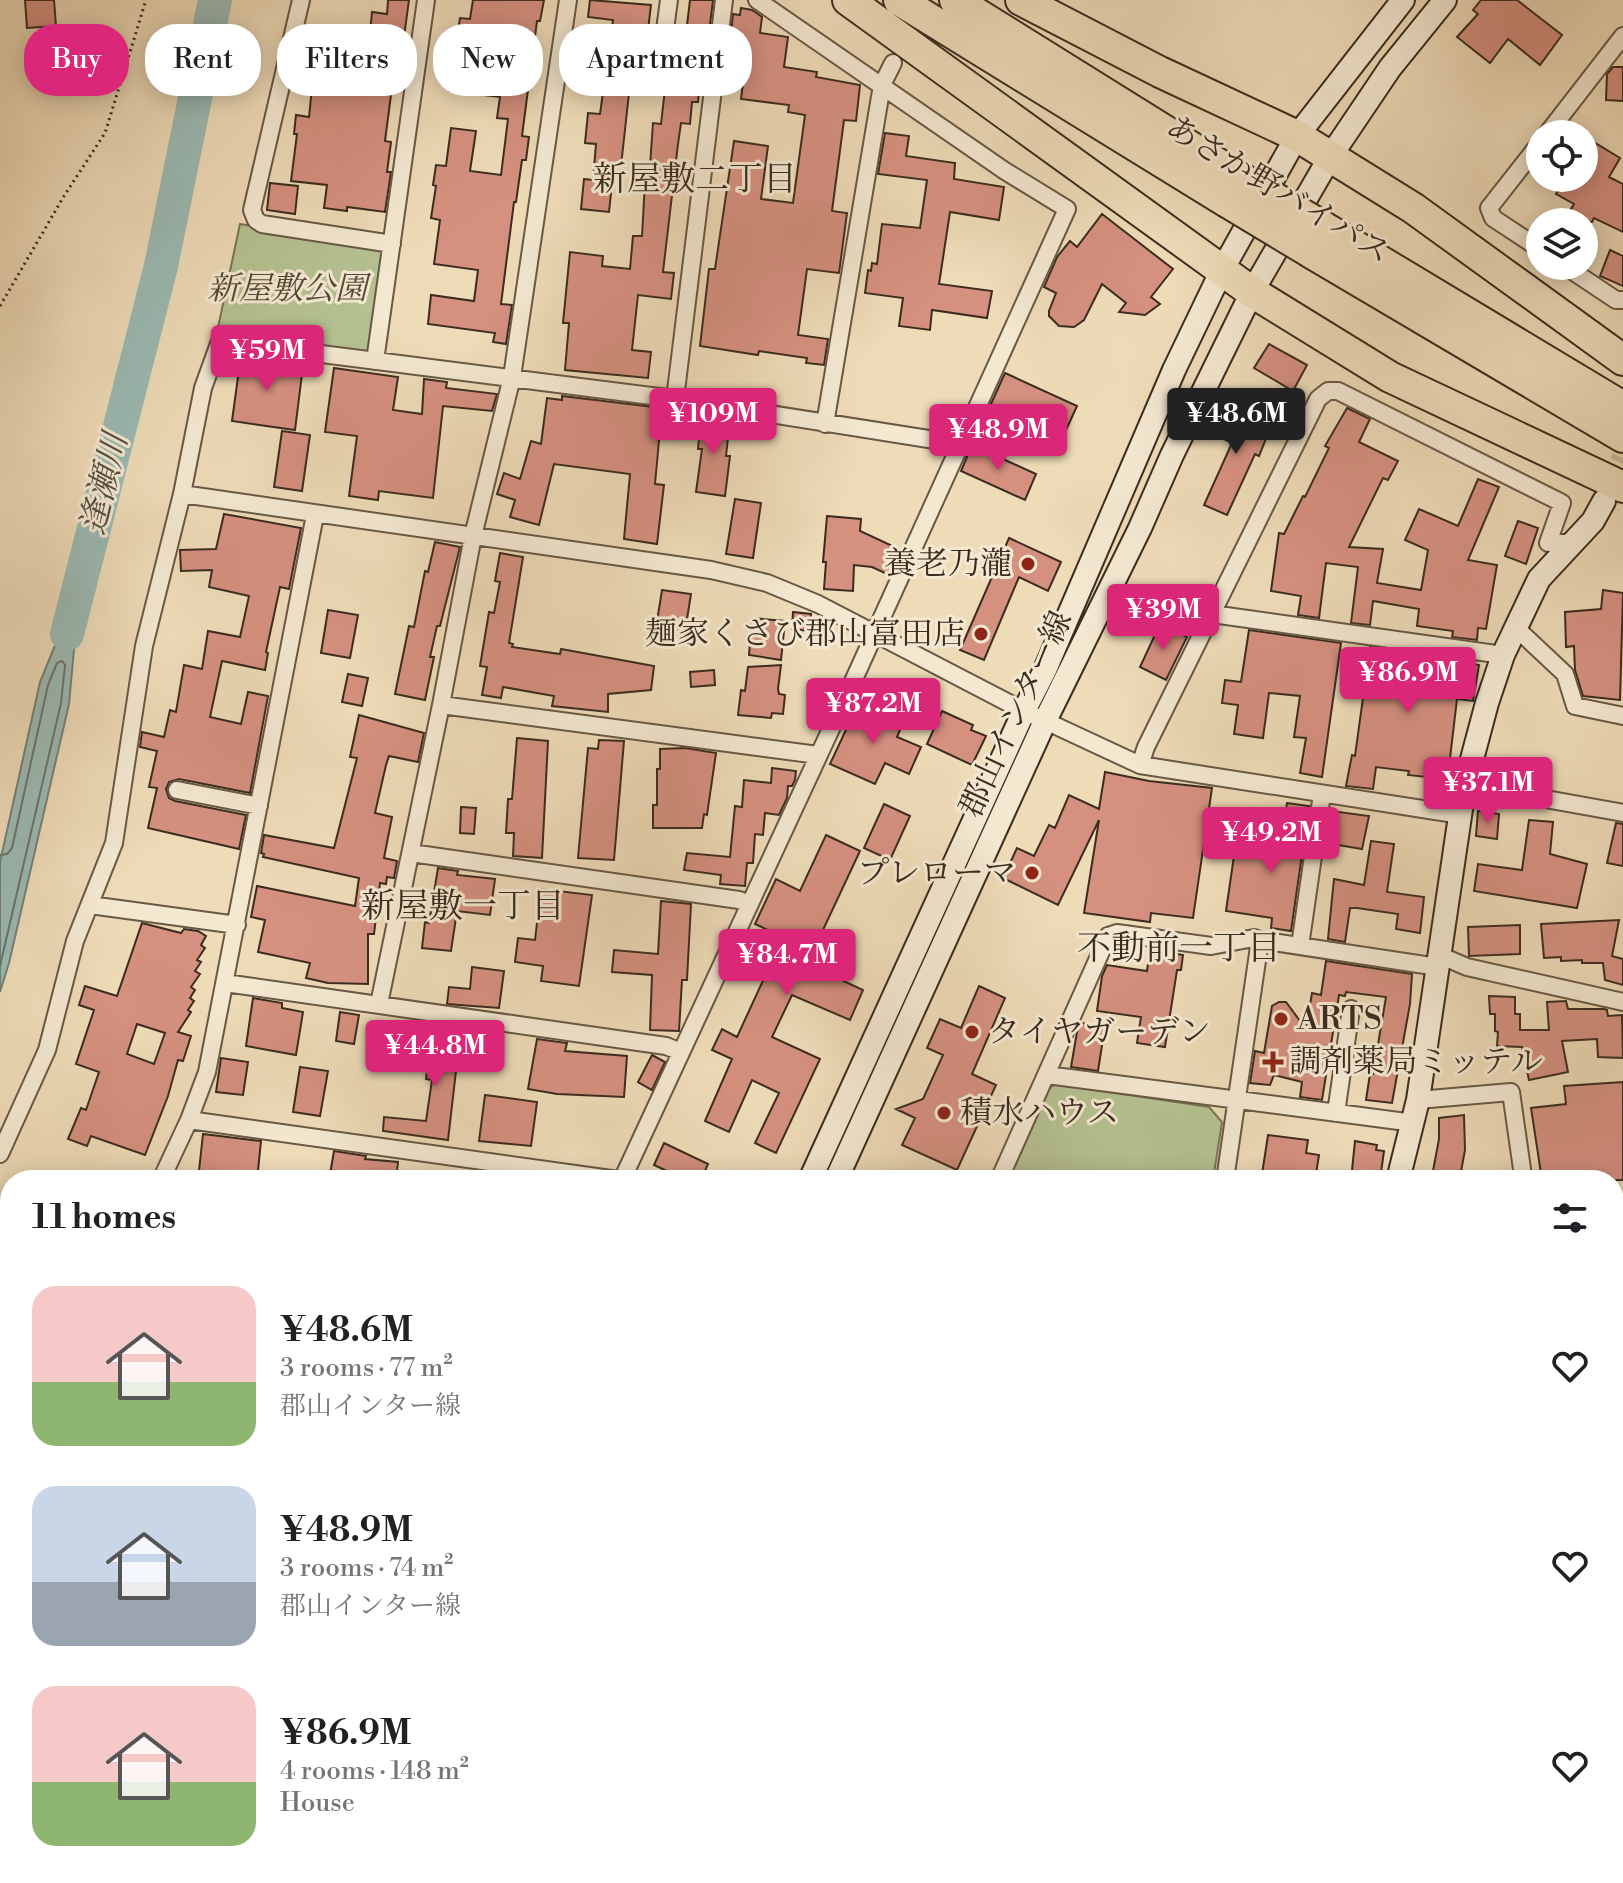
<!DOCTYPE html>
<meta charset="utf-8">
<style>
body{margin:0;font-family:"Libre Bodoni","Noto Serif JP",serif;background:#f6f6f6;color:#202124;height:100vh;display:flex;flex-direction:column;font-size:30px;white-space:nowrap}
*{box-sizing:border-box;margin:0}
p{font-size:26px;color:#757577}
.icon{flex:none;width:44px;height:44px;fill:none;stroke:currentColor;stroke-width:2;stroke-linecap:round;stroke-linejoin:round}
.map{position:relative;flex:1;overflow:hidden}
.side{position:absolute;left:0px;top:1170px;width:1624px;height:714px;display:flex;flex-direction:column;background:#fff;border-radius:32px 32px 0 0;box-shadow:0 4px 20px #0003}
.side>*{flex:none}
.top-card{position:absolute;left:24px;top:24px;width:800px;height:72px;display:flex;gap:16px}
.buttons{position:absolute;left:1526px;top:120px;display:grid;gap:16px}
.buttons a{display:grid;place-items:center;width:72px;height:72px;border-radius:50%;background:#fff;box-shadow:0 4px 20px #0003;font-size:40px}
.price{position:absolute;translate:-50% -68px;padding:0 18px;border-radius:8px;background:#db2777;color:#fff;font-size:26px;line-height:52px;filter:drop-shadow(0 2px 4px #0008)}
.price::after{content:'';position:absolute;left:50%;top:48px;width:24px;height:18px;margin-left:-12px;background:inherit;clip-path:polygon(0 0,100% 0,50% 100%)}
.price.selected{background:#222;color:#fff}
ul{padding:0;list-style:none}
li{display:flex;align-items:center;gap:24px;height:200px;padding:0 32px}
li span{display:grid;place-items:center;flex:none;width:224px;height:160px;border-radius:24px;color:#555}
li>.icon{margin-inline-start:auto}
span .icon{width:96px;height:96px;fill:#fffc;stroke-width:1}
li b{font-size:34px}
h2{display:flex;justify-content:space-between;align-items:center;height:96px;padding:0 32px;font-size:34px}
.chip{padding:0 28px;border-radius:32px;background:#fff;box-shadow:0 4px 20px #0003;font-size:28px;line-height:72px}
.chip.selected{background:#db2777;color:#fff}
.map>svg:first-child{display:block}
.green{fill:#b5c191;stroke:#787658;stroke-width:2}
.water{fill:#9bbab4;stroke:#758178;stroke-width:2}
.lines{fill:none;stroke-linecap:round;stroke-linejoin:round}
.shore{stroke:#6b736a;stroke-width:2}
.river{stroke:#9bbab4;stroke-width:34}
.building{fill:#d59080;stroke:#3b2c1f;stroke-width:2;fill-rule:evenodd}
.secondary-tunnel{stroke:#cab899;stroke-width:22;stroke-dasharray:22 11;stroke-linecap:butt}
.street-casing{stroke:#685845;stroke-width:20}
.secondary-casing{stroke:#3b2c1f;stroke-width:26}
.highway-casing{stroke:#3b2c1f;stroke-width:34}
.path{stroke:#3b2c1f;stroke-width:3;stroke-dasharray:2 4;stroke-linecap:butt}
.street{stroke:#f4e8d1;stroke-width:16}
.secondary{stroke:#f4e8d1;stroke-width:22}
.highway{stroke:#eedbb8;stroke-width:30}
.highway-bridge-casing{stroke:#3b2c1f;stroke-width:34;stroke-linecap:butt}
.highway-bridge{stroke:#eedbb8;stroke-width:30}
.poi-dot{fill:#8f2418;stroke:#f4e8d1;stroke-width:3}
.labels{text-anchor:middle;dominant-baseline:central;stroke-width:6;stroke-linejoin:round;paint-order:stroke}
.street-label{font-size:32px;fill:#3b2c1f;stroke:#f4e8d1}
.park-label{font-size:32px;font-style:italic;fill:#534a36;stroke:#f4e8d1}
.poi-label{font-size:32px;fill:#3b2c1f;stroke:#f4e8d1;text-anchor:start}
.neighbourhood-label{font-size:34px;fill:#3b2c1f;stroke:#f4e8d1}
.water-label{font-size:34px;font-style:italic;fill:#535044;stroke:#f4e8d1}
</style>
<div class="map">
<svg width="1623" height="1883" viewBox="0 0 1623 1883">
<rect width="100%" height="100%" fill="#eedbb8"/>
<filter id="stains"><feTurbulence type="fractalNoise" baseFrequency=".0025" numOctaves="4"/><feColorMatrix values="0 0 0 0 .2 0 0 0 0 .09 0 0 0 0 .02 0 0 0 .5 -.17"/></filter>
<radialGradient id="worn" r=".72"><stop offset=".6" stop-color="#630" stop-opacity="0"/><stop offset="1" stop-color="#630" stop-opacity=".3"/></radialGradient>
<path class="green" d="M240,224l147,24 -16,107 -155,-18z
M1055,1084l154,23 13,15 -9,58h-205l39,-90z
M1614,1758h9v86h-9z
M1614,1851h9v32h-195l-1,-9h187z
M19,1874h118l-5,9h-115z"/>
<path class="water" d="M80,584l-11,120 -60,259 -9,29v-130l40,-180z"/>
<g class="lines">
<path class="shore" d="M0,855l7,-1 5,-6 36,-163 9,-22 5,-2 3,4 -4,38 -61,263"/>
<path class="river" d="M67,634l94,-368 54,-266"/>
</g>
<path class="building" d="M25,0h29l2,26 -29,2z
M388,0h21l-12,88 -5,-1 -7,54 6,1 -4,30h4l-6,40 -38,-5v4l-23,-3 3,-23 -36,-4 6,-47h-3l2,-19 13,2 3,-29h5l3,-24 6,1 2,-17 19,2 -5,41 33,4 5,-50 -11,-2 3,-31 15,2z
M473,0h71l-4,21h-3l-15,115 7,1 -3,23h-4l-6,42h-2l-13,102 11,1 -6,39 -13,-2 2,-9 -67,-9 3,-29 43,6 4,-31 -44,-6 6,-44 -9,-2 5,-32 -3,-1 3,-20 10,1 5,-38 25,3 -6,40 31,4 7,-56 -11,-1 3,-21 -51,-6 11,-73 10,1z
M590,0l61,5 -3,25 -12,-1 -15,137 -7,-1 -5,47 -28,-3 3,-30 9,1 3,-36 -11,-1 3,-30 12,1 13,-94 -25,-3z
M690,0h23l-5,41 -4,-1 -6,62h-6l-2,22 -9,-1 -3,21 -15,128 11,1 -3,26 -33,-4 -6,55 19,2 -3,26 -83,-8 4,-47h-6l7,-71 33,4 -1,10 28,3 3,-33h9l4,-71 4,1 3,-43 8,1 9,-78 4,-6 11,2z
M1481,0h36l45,35 -22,30 -32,-26 -18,24 -33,-26 21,-23 -5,-4z
M741,8l11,2 10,7 -2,16 28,4 -4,30 33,5 -1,5 44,8 -4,36 -12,-1 -12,91 15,2 -8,60 -32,-4 -9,66 30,4 -4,26 -18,-2 1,-5 -48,-7 -1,4 -58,-9 9,-77h6l19,-128 34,5 -7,53 32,4 12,-88 -17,-3 1,-7 -48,-6 4,-31 -8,-1 4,-31 -10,-2 2,-20 7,1z
M1613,67h10v34l-17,-1 1,-26z
M885,133l24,3 -3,20 49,7 -1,16 50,8 -5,33 -49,-8 -11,72 53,7 -5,27 -55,-8 -2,20 -31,-4 4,-28 -38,-5 3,-23 3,1 1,-8 5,1 5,-40 38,4 7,-48 -49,-6z
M1584,136l36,22 -11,19 14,7v48l-29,-14 -2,4h-29l11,-18 -18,-10 10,-16h18z
M270,183l28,3 -3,28 -28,-4z
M1102,214l71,55 -22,28 9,7 -15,11 -26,-3 7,-9 -24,-19 -18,36 -10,7 -15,-1 -10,-10v-5l7,-18 -12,-6 13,-30 13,-16 7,6z
M1610,250l13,6v30l-23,-10z
M1269,344l38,21 -14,26 -39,-23z
M241,355l24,3v4l38,4 -8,64 -63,-9z
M334,368l64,9 -5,33 29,4 2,-35 23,3 -1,6 51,6 -5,17 -49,-5 -10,92 -54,-7 -1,9 -29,-4 8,-60 -32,-4z
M1005,373l72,33 -15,33 -72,-33z
M562,396l100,12 -7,76 9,1 -7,59 -33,-5 6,-65 -76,-10 -15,61 -29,-8 5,-17 -18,-6 7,-21 16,6 11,-38 10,3 6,-46 15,2z
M1227,406l44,20 -12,30 -4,-2 -28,61 -23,-10 28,-62 -18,-9z
M1347,408l23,11 -11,23 39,19 -10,19 -5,-2 -34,69 34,2 -6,34 44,7 7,-40 -23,-10 14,-31 39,17 20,-47 21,8 -31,73 29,5 -11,64 -8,-1 -1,12 -25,-3 1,-6 -36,-5 2,-17 -46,-8 -3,24 -19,-2 7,-56 -32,-4 -7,55 -21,-3 3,-19 -30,-5 8,-58 5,1 19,-38 2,1 24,-49 -4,-2z
M701,415l29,4 -4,37h4l-5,40 -29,-4 6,-43h-4z
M282,431l28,4 -8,56 -28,-4z
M972,445l64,29 -11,26 -64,-29z
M735,499l26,4 -8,55 -27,-4z
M224,514l77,14 -12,61 -9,-2 -14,65 2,1 -3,17 -43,-9 -12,56 31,7 7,-32 20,4 -18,97 -71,-14 -10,3 -3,7 3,9 6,3 71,14 -7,34 -91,-21 9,-40 -8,-1 8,-36 -17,-4 2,-15 22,5 6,-27 6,2 8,-47 18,4 6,-38 32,6 9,-41 -40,-9 3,-17 -31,1 -1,-21 36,-1z
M827,516l34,3 -1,12 41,19 -12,25 -17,-8 -18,-2 -1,26 -29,-2 2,-27h-3z
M1518,521l20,7 -12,36 -21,-8z
M1009,538l52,24 -13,29 -29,-14 -35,83 -24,-10z
M435,542l25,5 -20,79h-3l-7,31h4l-9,43 -30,-6 14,-68 5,1 11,-56 3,1z
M500,553l23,4 -14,86 4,1 -1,3 48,7 1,-5 93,17 -3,24 -43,4v18l-56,-6 2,-10 -51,-9 -2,11 -19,-3 5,-28 -7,-1 9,-54 5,1 6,-31 -5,-1z
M662,590l29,4 -8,50 -29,-4z
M1603,590l20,3 -3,107 -37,-4 -8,-26 -1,-24 -8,1 -1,-35 36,-3z
M328,610l30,5 -8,43 -29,-5z
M793,612l18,2 -2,17 -17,-2z
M752,618l33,3 -4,39 -32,-5z
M1160,624l27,13 -21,43 -26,-13z
M1249,630l92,13 -19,134 -22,-4 6,-35 -12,-1 6,-41 -31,-3 -6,45 -29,-4 4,-29 -16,-2 3,-23 16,2z
M1370,647l23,4 -2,11 31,4 1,-7 25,3 1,-4 25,4 -1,2 6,1 -6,36 -16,-2 -8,68 -21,-3 -2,13 -18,-2 1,-4 -33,-4 -3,22 -27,-3 6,-31 3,1z
M781,665l-3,24 1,5 6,1 -2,19 -11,-1 -1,5 -33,-3 3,-25 4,1 3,-24z
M714,670l1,15 -24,2 -1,-15z
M348,674l20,4 -6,28 -20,-4z
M858,704l44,21 -5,12 24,10 -12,27 -24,-11 -10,21 -45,-20z
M942,711l31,14 -2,5 15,6 -14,29 -45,-21z
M359,715l65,18 -6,29 -29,-6 -3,9 -11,48 17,4 -8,41 13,3 -3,17 -7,-1 -1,7 -6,-1 -6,51h-6v50l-40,-1 -22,-5 4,-15 -52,-11 7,-32 -14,-3 6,-31 98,20 4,-28 -96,-21 1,-3 -3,-1 3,-18 70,13 23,-90 -7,-1z
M517,738l31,3 -6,117 -29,-2 1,-23h-8l2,-34h4z
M599,740l25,1 -10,119 -36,-2 10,-110 10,1z
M685,748l31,5 -9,62 -3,-1 -2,14h-49v-23h4v-36h3v-20z
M772,768l24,3 -1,9 -3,6h-4l-1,12 -8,17 -14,-2 -2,22 -8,-1 -2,29h-6l-2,23 -25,-2 1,-9 -37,-5 3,-17 43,4 5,-51 7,1 2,-27 27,3z
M1105,772l44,9 63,7 -19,130 -42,-5 -1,9 -66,-9 15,-93 -41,85 -55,-27 14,-30 17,8 15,-31 6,3 14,-33 30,14z
M1287,803l22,3 -18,125 -20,-3 1,-10 -46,-7 9,-62 43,8z
M884,804l26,12 -20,44 -26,-12z
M461,807l15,1 -2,26 -14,-1z
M1331,811l38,5 -7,33 -36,-6z
M1478,811l21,3 -2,25 -21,-3z
M1529,820l24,2 -3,32 37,10 -10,44 -103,-17 4,-27 44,6z
M1616,823l7,1v42l-16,-3z
M826,835l34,16 -53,113 56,26 -13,30 -58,-25 -20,42 48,22 -44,94 -21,-10 24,-50 -27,-13 -23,52 -24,-11 27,-62 -20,-9 10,-21 15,8 46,-100 -28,-13 21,-45 24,12z
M1371,841l23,3 -7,48 37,5 -4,36 -24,-4 2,-15 -41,-6h-7l-5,34 -17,-3 6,-60 30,6z
M438,868l20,3 -1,4 38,4 -5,36 -33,-4 -6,40 -29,-3 3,-26 4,1z
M541,889l51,6 -13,91 -38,-5 2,-15 -28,-4 3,-24 17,2z
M661,901l30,3 -4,76h-5l-3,51 -29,-1 2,-55 -40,-3 2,-22 44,4z
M1619,920l-7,36 11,3v26l-18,-5 -2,-17h-21v-3l-21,1v-4l-17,1 -3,-34z
M142,923l39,10 3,-4 14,2 8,5 -5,9 4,3 -8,12 4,2 -6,9 5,3 -9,13 4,3 -5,8 4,3 -6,9 3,2 -13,20 13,4 -8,25 -5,-1 -10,36 -23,59 -54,-19 -4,10 -19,-7 13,-31 5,2 13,-38 -23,-8 18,-54 -15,-5 6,-19 32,10zM137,1024l28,9 -11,31 -27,-10z
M1520,925v29l-51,2 -1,-29z
M1150,949l33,6 -2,15h-4l-12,77 -28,-4 4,-26 -44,-6 5,-35 5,-11 40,6z
M1326,961l86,13 -2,30 -18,99 -26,-3 4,-26h3l13,-77 -40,-5 -1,4 -6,-1 -17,105 -22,-3 2,-15 -28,-7 -4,10 -20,-2 5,-32 9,2 8,-47 7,-4h7l20,27 6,-36 9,2z
M472,967l32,4 -5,37 -52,-4 2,-17 21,2z
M979,986l26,12 -33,76 24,11 -39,85 -55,-25 13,-27 -19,-9 27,-10 20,-44 -16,-7 13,-29 21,9z
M1489,996l26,1v17h5v16h29l-2,-28 19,-1 2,8h36l3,1 1,6 14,-1 1,43 -25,-1 -1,-18 -35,2 6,31 -39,8 -7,-33 -25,-1 1,-14 -3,-1v-17h-5z
M253,998l29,5v5l21,4 -7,43 -50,-9z
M340,1012l19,3 -5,29 -18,-3z
M1081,1023l24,3 -7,45 -27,-4 6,-35z
M433,1025l28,3 -13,112 -65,-9 1,-14 42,4 6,-41 -6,-1z
M537,1039l30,4 -2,8 62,5 -3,41 -67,-3 -29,-5z
M652,1055l13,7 -13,28 -14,-8z
M221,1058l27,4 -5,33 -27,-3z
M300,1067l28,4 -8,45 -27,-4z
M1623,1082v98h-81l-11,-72 35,-4 -2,-18z
M485,1095l52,7 -6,44 -52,-5z
M1464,1115l1,35 -5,27 -27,-6 6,-32v-21z
M203,1134l58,7 -4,39h-59z
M1268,1135l40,5 -2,13 13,2 -4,25 -53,-6z
M1355,1141l22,4 -1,5 8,1 -4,29h-29z
M664,1143l44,21 -7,16h-15l-32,-15z
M334,1151l32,5 -1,3 33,3 -2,18h-67z"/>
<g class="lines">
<path class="secondary-tunnel" d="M1607,493l16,-35"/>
<defs>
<path id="street" d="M301,0l-49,210 4,10 6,4 130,20
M664,37l5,-37
M1547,134l76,-98
M1540,143l-51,65 4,10 47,31
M1565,266l51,34h7
M375,361l51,-361
M675,399l49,-399
M825,424l57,-339 11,-22
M182,494l529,76 56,13 51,21 206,107 116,54 321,50
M1212,614l291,41
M1516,628l49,46 10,32 48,10
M441,705l377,50
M1140,765l6,-18 172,-348 10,-8h10l224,112 -14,40h23
M1464,789h26l133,24
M177,790l82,16
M411,853l328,47 11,4
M90,905l147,20
M1300,946l22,-152
M1439,955l28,12 156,35
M225,983l441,63 15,6
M379,1004l62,-299 32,-169 39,-159 56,-377
M1047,1075l367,48
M1418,1100l93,-8 11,77
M1336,1113l15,-104
M189,1120l429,60
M0,1154l47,-104 28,-109 39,-98 30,-197 38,-152 21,-106 17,-47 455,58 285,45
M161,1180l28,-60 18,-48 108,-557
M622,1180l233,-503 212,-468 -62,-38 -248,-171
M999,1180l109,-244 9,-3 94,13 43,-8 6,2
M1225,1180l35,-240 178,27
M1614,1396l9,1
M0,1555l10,-29
M1614,1559l9,-4
M0,1723l10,1
M584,1874l19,9
M1283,1874l1,9
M1400,1874l1,9
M132,1883l4,-9
M305,1883l4,-9
M672,1883l4,-9
M914,1883l7,-9"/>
<path id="secondary" d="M810,1180l214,-469 21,-41 129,-300 47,-98 76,-136 106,-136
M836,1180l209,-459 95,-193 32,-73 80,-163 78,-135 60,-89 55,-68
M1398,1180l20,-80 46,-311 23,-86 16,-48 36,-76 54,-58 11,-20
M0,1285h10
M1614,1513l9,8
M487,1883l5,-9
M516,1883l4,-9
M777,1883l7,-9"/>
<path id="highway" d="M848,0l404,292 138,85 233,110
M899,0l328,202
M955,0l284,177
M1021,0l139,72 137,64 116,72 210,152
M1322,226l301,181
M1310,252l313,185"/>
</defs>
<use href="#street" class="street-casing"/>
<use href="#secondary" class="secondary-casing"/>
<use href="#highway" class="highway-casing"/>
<path class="path" d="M0,306l64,-110 41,-63 41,-133"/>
<use href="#street" class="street"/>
<use href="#secondary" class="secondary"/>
<use href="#highway" class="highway"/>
<defs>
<path id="highway-bridge" d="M1239,177l83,49
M1227,202l83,50"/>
</defs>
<use href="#highway-bridge" class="highway-bridge-casing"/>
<use href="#highway-bridge" class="highway-bridge"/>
</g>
<g class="poi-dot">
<circle cx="1028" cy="564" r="8"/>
<circle cx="981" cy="634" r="8"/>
<circle cx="1032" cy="873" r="8"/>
<circle cx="1281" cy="1019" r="8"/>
<circle cx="972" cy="1032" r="8"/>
<path d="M1269 1050h8v8h8v8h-8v8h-8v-8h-8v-8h8z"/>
<circle cx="944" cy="1113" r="8"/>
</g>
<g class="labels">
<g class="street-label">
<text transform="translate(1278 190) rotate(31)">あさか野バイパス</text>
<text transform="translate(1016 714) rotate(-65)">郡山インター線</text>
</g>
<g class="park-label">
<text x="287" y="289">新屋敷公園</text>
</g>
<g class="poi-label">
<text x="1012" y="564" text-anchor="end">養老乃瀧</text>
<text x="965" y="634" text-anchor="end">麺家くさび郡山富田店</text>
<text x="1016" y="873" text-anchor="end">プレローマ</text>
<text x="1297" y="1019">ARTS</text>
<text x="988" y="1032">タイヤガーデン</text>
<text x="1289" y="1062">調剤薬局ミッテル</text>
<text x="960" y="1113">積水ハウス</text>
</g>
<g class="neighbourhood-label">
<text x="695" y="180">新屋敷二丁目</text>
<text x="463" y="907">新屋敷一丁目</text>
<text x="1179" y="949">不動前一丁目</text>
</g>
<g class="water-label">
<text transform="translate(105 484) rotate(-76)">逢瀬川</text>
</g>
</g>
<rect width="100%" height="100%" filter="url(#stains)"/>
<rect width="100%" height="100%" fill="url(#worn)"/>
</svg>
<div class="buttons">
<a><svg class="icon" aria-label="locate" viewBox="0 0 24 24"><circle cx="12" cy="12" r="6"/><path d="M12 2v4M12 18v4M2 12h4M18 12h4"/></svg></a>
<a><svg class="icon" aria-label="layers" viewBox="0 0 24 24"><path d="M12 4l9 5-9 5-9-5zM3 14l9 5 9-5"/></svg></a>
</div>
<b class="price" style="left:267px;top:393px">¥59M</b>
<b class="price" style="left:713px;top:456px">¥109M</b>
<b class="price selected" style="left:1236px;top:456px">¥48.6M</b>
<b class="price" style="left:998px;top:472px">¥48.9M</b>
<b class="price" style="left:1163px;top:652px">¥39M</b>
<b class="price" style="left:1408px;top:715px">¥86.9M</b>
<b class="price" style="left:873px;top:746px">¥87.2M</b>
<b class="price" style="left:1488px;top:825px">¥37.1M</b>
<b class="price" style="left:1271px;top:875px">¥49.2M</b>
<b class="price" style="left:787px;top:997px">¥84.7M</b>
<b class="price" style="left:435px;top:1088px">¥44.8M</b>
<div class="top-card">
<a class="chip selected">Buy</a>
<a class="chip">Rent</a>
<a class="chip">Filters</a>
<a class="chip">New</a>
<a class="chip">Apartment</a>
</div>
<section class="side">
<h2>11 homes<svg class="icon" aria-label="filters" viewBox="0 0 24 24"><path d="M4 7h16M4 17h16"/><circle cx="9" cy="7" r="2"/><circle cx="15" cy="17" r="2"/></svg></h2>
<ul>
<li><span style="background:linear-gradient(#f6c9c9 60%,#8fb573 0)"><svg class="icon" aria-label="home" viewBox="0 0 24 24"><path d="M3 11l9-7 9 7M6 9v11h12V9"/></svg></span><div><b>¥48.6M</b><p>3 rooms · 77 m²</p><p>郡山インター線</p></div><svg class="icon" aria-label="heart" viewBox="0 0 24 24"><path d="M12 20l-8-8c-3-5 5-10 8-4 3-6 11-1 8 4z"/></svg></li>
<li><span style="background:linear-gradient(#c9d6e8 60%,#9aa5b1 0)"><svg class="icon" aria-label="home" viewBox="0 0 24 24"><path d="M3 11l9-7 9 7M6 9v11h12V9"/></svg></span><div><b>¥48.9M</b><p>3 rooms · 74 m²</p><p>郡山インター線</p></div><svg class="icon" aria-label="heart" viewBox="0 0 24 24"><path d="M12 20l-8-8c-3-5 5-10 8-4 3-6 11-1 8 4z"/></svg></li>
<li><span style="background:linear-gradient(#f6c9c9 60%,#8fb573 0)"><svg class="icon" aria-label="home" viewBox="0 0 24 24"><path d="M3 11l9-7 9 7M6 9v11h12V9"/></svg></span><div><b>¥86.9M</b><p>4 rooms · 148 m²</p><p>House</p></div><svg class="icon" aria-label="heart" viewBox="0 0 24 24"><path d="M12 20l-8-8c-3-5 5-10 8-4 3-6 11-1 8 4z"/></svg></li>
</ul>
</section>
</div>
